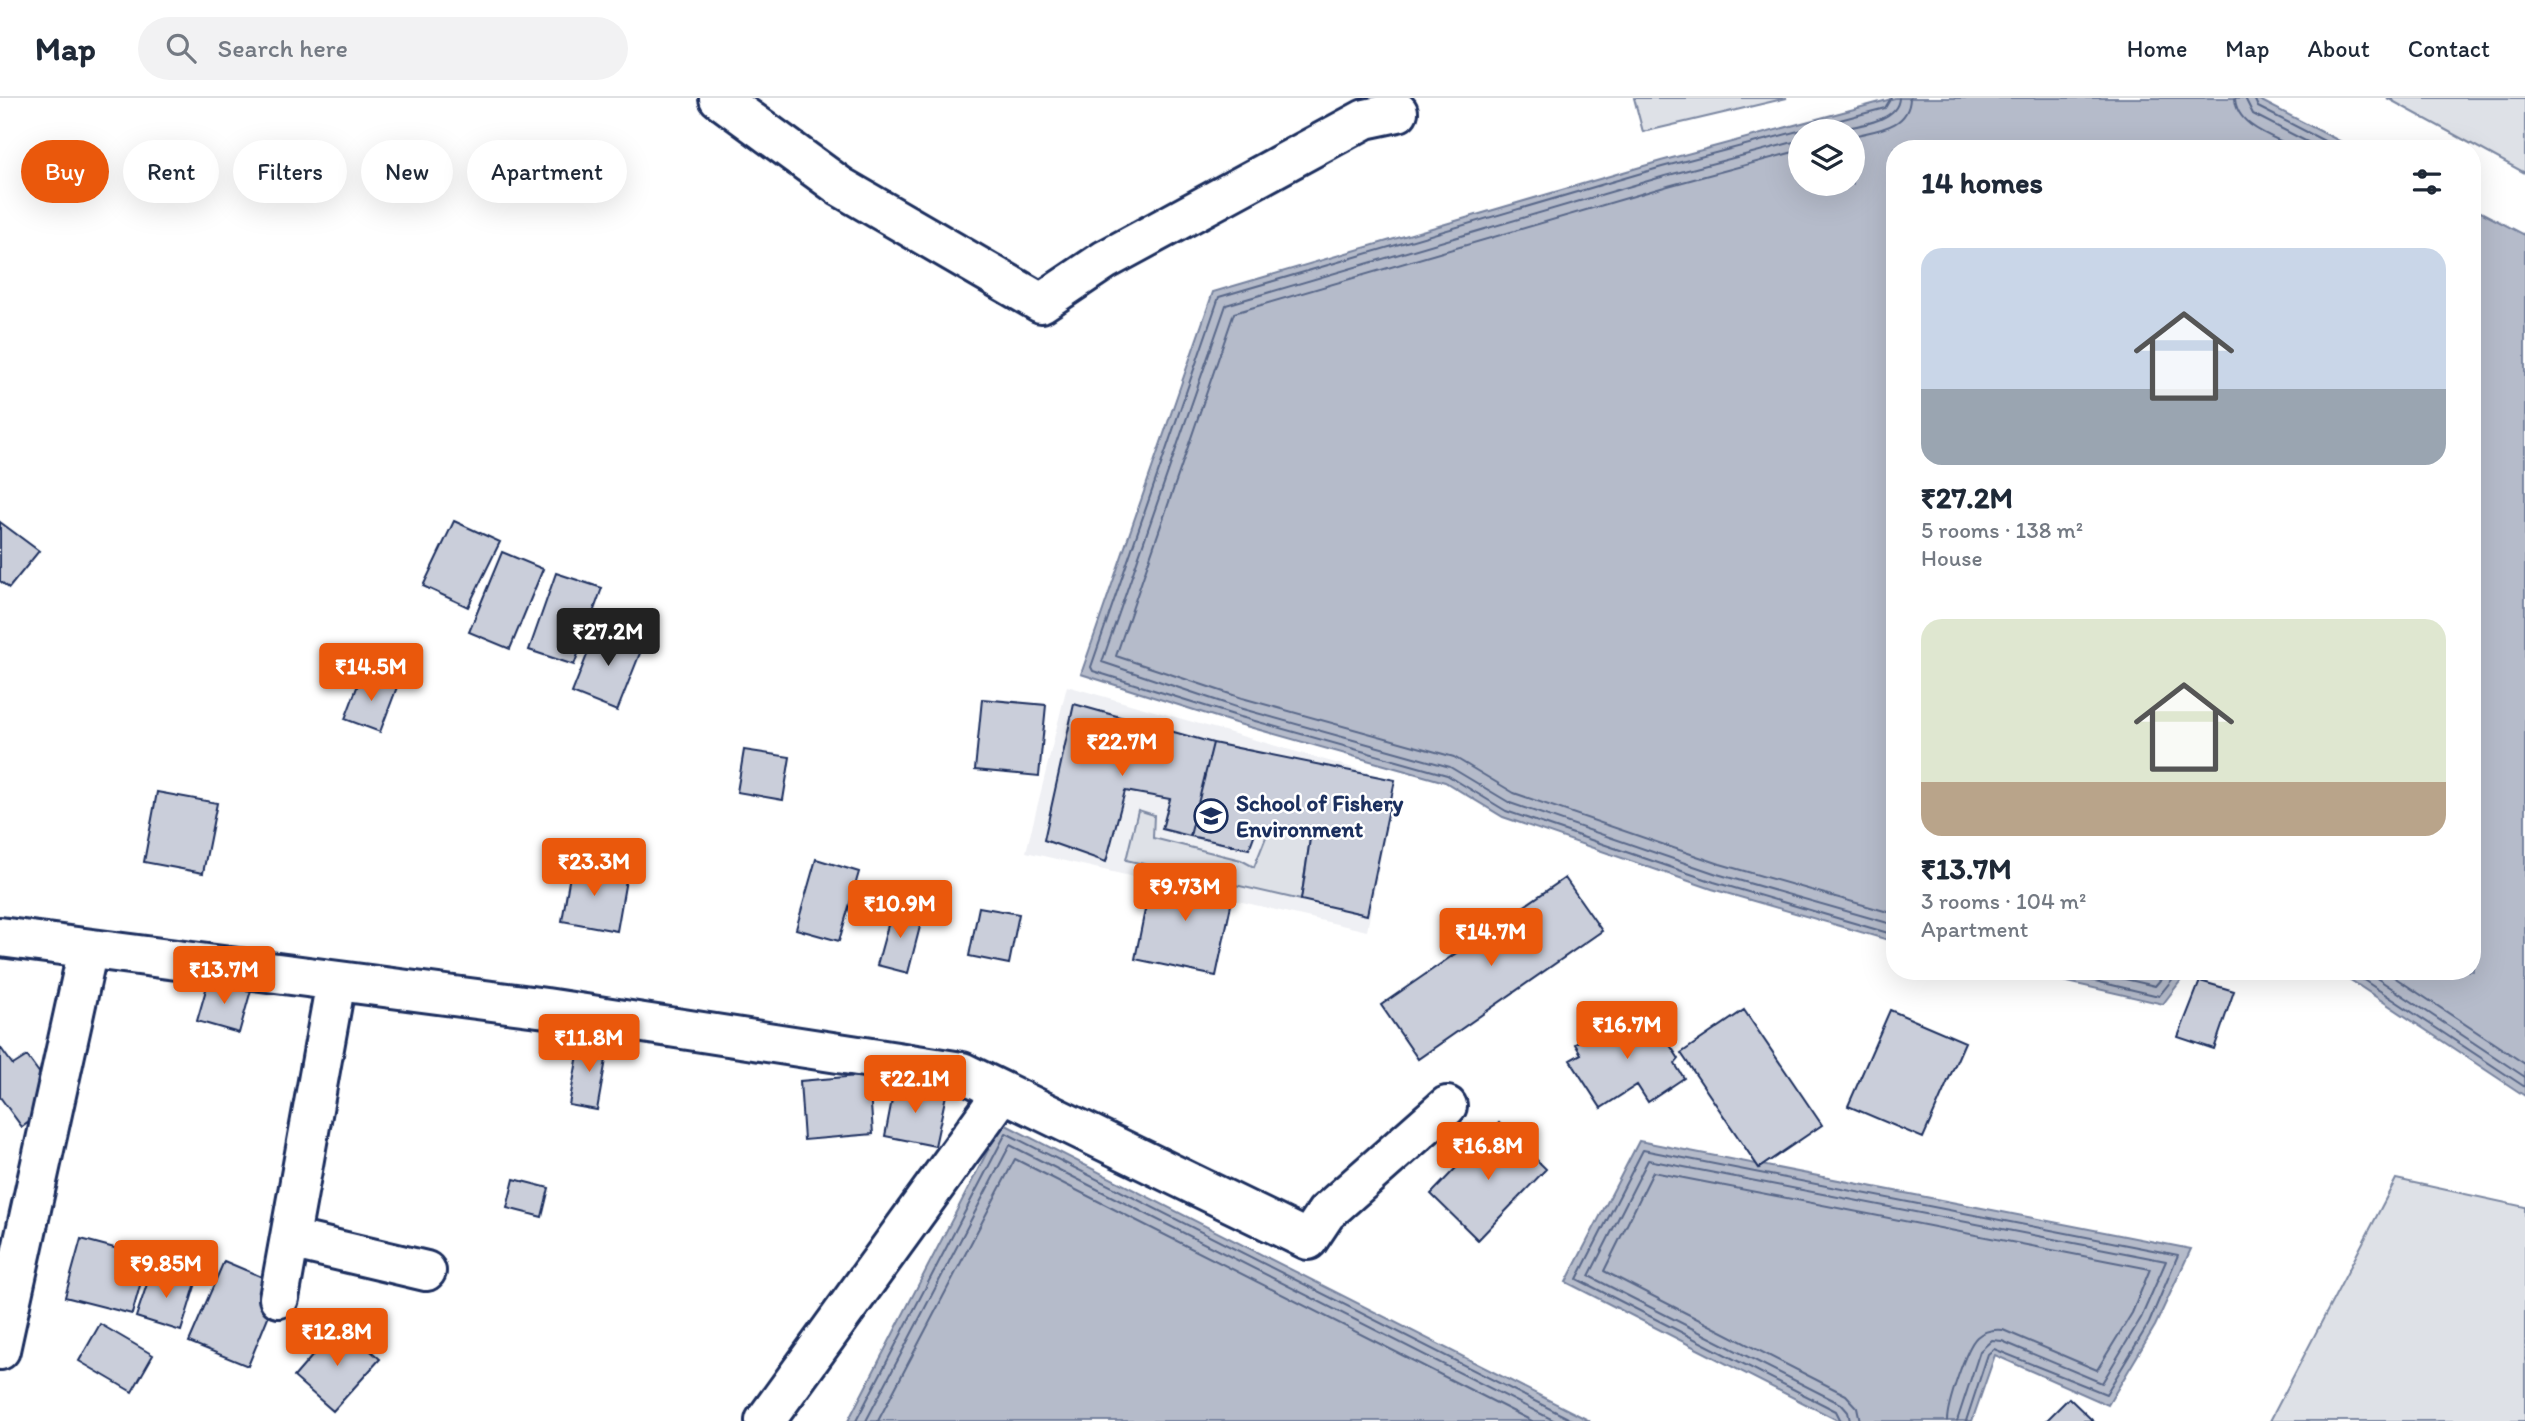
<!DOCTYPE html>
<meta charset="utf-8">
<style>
body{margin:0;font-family:Itim,sans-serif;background:#f2f2f3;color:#1f2937;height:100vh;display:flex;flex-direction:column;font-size:26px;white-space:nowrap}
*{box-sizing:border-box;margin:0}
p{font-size:23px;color:#747a83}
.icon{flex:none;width:38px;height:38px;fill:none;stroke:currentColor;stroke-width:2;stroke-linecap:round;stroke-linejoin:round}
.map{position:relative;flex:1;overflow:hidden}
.panel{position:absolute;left:1886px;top:42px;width:595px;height:840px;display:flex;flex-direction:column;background:#fff;border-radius:28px;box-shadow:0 7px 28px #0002}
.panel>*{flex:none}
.banner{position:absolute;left:21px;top:42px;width:665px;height:63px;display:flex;gap:14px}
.fabs{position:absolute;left:1788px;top:21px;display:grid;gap:14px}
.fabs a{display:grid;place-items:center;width:77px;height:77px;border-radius:50%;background:#fff;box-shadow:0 7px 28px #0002;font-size:35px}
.price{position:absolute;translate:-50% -60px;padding:0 16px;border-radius:7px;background:#ea580c;color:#fff;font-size:23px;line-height:46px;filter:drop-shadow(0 2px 4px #0008)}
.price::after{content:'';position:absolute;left:50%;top:42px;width:21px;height:16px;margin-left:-10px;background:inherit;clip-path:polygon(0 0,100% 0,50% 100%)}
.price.current{background:#222;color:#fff}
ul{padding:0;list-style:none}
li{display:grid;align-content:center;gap:14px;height:371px;padding:0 35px}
li span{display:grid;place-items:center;height:217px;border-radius:21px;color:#555}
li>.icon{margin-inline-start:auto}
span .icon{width:126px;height:126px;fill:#fffc;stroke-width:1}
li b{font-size:30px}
h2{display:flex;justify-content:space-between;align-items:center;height:84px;padding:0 35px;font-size:30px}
.pill{padding:0 24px;border-radius:32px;background:#fff;box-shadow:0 7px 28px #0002;font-size:24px;line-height:63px}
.pill.current{background:#ea580c;color:#fff}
header{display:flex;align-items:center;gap:42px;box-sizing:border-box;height:98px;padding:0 35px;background:#fff;border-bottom:2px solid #e0e1e3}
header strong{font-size:33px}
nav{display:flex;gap:38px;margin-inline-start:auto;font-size:24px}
.search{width:490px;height:63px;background:#f2f2f3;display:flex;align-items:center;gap:18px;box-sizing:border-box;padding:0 24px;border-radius:38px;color:#747a83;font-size:26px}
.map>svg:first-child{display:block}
.built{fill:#eff0f4}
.green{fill:#dee1e7;stroke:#7c88a2;stroke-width:2}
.water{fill:#b5bbca;stroke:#77839f;stroke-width:2;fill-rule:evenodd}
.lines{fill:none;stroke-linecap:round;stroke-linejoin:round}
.shore{stroke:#596789;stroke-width:2}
.building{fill:#caceda;stroke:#1b2f5e;stroke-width:2}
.street-casing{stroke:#1b2f5e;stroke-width:44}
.street{stroke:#fff;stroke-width:38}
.labels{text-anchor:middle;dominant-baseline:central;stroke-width:5;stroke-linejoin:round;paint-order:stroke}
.poi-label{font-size:23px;font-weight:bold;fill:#1b2f5e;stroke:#fff;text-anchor:start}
</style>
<header>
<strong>Map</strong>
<div class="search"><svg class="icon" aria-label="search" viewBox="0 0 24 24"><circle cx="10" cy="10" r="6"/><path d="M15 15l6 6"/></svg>Search here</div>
<nav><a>Home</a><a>Map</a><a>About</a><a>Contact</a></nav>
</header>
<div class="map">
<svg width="2525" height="1323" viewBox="0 0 2525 1323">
<rect width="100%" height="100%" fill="#fff"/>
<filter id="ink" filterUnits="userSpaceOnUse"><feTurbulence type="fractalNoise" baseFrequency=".0143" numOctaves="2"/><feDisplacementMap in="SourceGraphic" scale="14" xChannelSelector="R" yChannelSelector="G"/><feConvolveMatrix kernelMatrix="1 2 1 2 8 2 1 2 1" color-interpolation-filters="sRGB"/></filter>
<g filter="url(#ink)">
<path class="built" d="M1067,588l328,94 -28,151 -341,-79z"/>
<path class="green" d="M1634,0h153l-144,34z
M2387,0h138v75z
M1138,712l16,5 -1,23 88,22 13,7 16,-40 41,5 -10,68 -175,-40z
M2396,1081l129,28v214h-255z"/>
<path class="water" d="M1895,0h361l99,51h-460v793l-183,-53 -209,-72 -58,-35 -210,-59 -154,-49 132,-382 448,-131zM1853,33v53h-52v-53z
M2473,110l52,27v861l-188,-125h136z
M2020,873h168l-25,33z
M1002,1025l588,298h-742z
M1639,1043l552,108 -36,77 -47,79 -113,-50 -23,66h-133l-273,-139z"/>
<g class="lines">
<path class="shore" d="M1891,0l-6,10 -223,59 -443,130 -128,370 2,4 144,45 210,59 59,36 208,71 181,53
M2235,0c1,29 40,39 62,51
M2245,0l8,16 68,35
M2254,0l4,9 82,42
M1832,33c20,-5 66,-8 67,-33
M1853,38c24,-6 56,-8 57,-38
M1801,42l-136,36 -439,129 -124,357 137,46 211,59 60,36 207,71 178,51
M1801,52l-133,36 -434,127 -118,343 126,42 212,59 60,36 206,71 175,50
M2052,873l107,25 20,-25
M2091,873l64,15 13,-15
M2350,873l175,116
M2366,873l159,106
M2385,873l140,93
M856,1323l150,-288 568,288
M866,1323l144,-276 545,276
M878,1323l137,-262 517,262
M1841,1323l-5,-10 -259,-132 66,-129 535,105 -29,68 -43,71 -112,-45 -6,5 -22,67
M1850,1323l-2,-9 -7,-8 -252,-128 59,-116 518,101 -25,57 -39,65 -100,-42 -10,-1 -12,11 -23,70
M1860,1323l-3,-14 -11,-12 -242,-124 49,-99 497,97 -18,44 -35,57 -94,-40c-9,-1 -18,0 -26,7 -11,10 -30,68 -30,84"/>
</g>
<path class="building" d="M454,423l46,21 -32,65 -45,-21z
M0,424l39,29 -30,37 -9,-7z
M502,454l41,17 -33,80 -41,-17z
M556,475l46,15 -28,77 -45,-15z
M599,527l45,18 -27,68 -45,-18z
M362,576l35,13 -17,45 -35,-13z
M982,601l64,6 -7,71 -64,-6z
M1074,606l139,39 -23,93 -28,-7 8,-30 -45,-8 -19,71 -62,-22z
M1213,645l182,37 -28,135 -66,-15 10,-68 -53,-7 -9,24 -59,-13z
M744,652l46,7 -7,43 -46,-8z
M157,694l60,11 -14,70 -59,-11z
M816,761l43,13 -20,69 -43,-12z
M572,766l55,10 -10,57 -55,-10z
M1153,773l82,15 -19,90 -81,-17z
M1565,780l37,53 -184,128 -37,-54z
M893,809l30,8 -15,58 -31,-8z
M979,809l40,7 -10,50 -40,-8z
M209,881l42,11 -12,43 -42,-12z
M2200,883l34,10 -20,58 -36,-12z
M1647,912l32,49 -4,5 9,14 -36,24 -11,-17 -36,23 -31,-48 11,-6 -6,-10 31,-20 5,9z
M1744,912l78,115 -63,43 -78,-115z
M1890,912l75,32 -42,96 -75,-32z
M581,940l28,5 -12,67 -28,-5z
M0,949l13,18 14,-9 32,44 -37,27 -22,-30z
M869,977l4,59 -69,6 -4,-59z
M895,986l51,11 -11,51 -50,-10z
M1499,1025l47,46 -68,71 -47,-46z
M514,1081l35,9 -7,29 -35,-9z
M81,1141l67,18 -16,57 -67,-17z
M224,1163l57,24 -33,81 -59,-24z
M152,1171l44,14 -15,48 -45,-14z
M100,1226l53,31 -21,37 -53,-31z
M340,1226l40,35 -47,52 -39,-34z
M2069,1300l24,23h-47z"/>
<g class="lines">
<defs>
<path id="street" d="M719,0l122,89 200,116 64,-43 260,-141 33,-7
M0,839l546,71 416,64 346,168 18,-27 121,-107
M290,1141l136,32
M279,1200l57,-317
M0,1252l88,-401
M765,1323l238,-329"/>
</defs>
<use href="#street" class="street-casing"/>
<use href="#street" class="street"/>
</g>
</g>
<defs>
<symbol id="school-ring" viewBox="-11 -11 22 22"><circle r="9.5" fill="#fff" stroke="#1b2f5e" stroke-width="1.5"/><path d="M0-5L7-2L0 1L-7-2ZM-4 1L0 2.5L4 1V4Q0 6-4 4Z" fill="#1b2f5e"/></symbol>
</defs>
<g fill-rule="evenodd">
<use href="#school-ring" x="1192" y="699" width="38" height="38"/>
</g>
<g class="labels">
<g class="poi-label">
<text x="1236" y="705">School of Fishery<tspan x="1236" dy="26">Environment</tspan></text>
</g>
</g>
</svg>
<div class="fabs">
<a><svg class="icon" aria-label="layers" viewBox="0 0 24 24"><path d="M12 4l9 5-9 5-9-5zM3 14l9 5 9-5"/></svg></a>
</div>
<b class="price current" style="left:608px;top:570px">₹27.2M</b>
<b class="price" style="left:371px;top:605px">₹14.5M</b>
<b class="price" style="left:1122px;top:680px">₹22.7M</b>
<b class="price" style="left:594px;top:800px">₹23.3M</b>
<b class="price" style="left:1185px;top:825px">₹9.73M</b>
<b class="price" style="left:900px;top:842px">₹10.9M</b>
<b class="price" style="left:1491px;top:870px">₹14.7M</b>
<b class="price" style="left:224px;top:908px">₹13.7M</b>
<b class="price" style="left:1627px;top:963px">₹16.7M</b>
<b class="price" style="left:589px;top:976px">₹11.8M</b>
<b class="price" style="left:915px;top:1017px">₹22.1M</b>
<b class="price" style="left:1488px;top:1084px">₹16.8M</b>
<b class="price" style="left:166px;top:1202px">₹9.85M</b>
<b class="price" style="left:337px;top:1270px">₹12.8M</b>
<div class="banner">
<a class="pill current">Buy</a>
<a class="pill">Rent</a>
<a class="pill">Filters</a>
<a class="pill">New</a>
<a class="pill">Apartment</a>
</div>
<section class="panel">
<h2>14 homes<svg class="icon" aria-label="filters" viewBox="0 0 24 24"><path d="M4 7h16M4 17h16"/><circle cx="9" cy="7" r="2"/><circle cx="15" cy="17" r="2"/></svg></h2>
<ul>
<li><span style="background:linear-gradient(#c9d6e8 65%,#9aa5b1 0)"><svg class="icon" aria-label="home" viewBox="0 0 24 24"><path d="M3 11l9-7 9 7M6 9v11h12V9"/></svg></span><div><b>₹27.2M</b><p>5 rooms · 138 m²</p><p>House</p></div></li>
<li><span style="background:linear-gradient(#dfe7d0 75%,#b9a48a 0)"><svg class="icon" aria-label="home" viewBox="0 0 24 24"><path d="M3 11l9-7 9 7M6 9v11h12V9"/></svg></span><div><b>₹13.7M</b><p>3 rooms · 104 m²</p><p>Apartment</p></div></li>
</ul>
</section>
</div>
